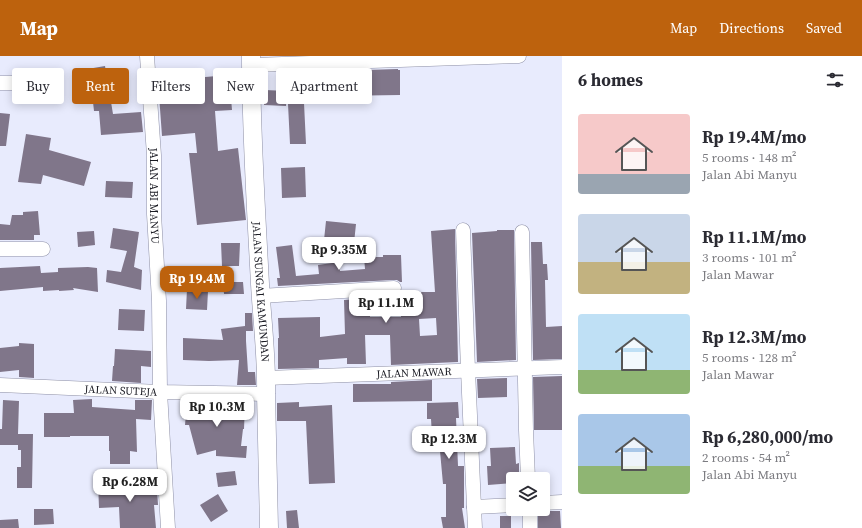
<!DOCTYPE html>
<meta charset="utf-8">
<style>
body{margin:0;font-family:"Source Serif 4",serif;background:#f7f7f7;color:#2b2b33;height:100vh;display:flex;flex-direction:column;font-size:15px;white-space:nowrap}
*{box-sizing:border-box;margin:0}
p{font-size:13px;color:#7c7c81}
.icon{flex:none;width:22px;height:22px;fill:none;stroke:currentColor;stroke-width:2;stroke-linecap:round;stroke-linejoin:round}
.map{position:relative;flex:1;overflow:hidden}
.side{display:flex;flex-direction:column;background:#fff;width:300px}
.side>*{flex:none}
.top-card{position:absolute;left:12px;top:12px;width:380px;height:36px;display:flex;gap:8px}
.buttons{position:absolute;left:506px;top:416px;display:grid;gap:8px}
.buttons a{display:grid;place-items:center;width:44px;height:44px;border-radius:4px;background:#fff;box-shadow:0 2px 10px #0003;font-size:20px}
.price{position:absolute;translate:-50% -34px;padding:0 9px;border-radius:8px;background:#fff;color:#222;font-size:13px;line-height:26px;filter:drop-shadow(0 1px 2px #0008)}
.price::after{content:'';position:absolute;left:50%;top:24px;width:12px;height:9px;margin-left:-6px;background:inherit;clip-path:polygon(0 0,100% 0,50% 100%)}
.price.on{background:#bd620d;color:#fff}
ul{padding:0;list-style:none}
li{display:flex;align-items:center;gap:12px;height:100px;padding:0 16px}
li span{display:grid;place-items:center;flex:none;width:112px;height:80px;border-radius:4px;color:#555}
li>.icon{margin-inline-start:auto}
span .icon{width:48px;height:48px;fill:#fffc;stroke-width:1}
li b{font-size:17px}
h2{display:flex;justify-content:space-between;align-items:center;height:48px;padding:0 16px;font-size:17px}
.tag{padding:0 14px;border-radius:4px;background:#fff;box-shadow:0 2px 10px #0003;font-size:14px;line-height:36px}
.tag.on{background:#bd620d;color:#fff}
header{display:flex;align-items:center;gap:24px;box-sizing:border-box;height:56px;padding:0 20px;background:#bd620d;color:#fff}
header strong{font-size:19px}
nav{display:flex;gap:22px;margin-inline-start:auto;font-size:14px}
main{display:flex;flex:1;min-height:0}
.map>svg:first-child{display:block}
.building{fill:#80768a;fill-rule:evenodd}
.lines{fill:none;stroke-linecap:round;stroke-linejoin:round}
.minor-casing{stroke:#8e90a6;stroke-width:15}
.major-casing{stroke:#8e90a6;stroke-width:19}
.minor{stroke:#fff;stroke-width:14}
.major{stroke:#fff;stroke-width:18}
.labels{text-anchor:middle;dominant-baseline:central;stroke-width:3;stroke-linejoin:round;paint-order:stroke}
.street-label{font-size:11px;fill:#1a1b23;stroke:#fff}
</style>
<header>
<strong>Map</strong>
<nav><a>Map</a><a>Directions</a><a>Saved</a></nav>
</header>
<main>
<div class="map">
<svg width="562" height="472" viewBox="0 0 562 472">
<rect width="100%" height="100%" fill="#e8ebfd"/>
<path class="building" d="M105,10l8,48 28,-2 2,20 -42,3 -2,-24h-5l-1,-9 -12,2 -5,-33z
M398,13v1h2v25l-67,1v-25z
M229,19l3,35 -17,1 3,40 20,-3 8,72 -49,5 -8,-72h8l-2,-20 -33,3 -4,-55z
M265,34l22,1 -1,15 -22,-1z
M304,47l2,41h-16l-2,-40z
M0,57l10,1 -4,32h-6z
M26,78l25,4 -2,12 42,12 -7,24 -41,-11 -2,9 -23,-2z
M305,111l1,30 -24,1 -1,-30z
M106,125l27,1 -1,16 -27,-1z
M38,155l2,24h-6v5h-34v-16l10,1 2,-10h11v-3z
M326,165l30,3 -2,19 -30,-3z
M113,172l26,4 -5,35 8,3 -1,20 -35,-8 1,-12 14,2 6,-21 -17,-3z
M455,173l3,133 -67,3 -1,-30h-25l1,29h-19v-6l-28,2v8l-41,1v-31h1l-1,-20 42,-1v20l25,-3 -1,-34 26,-2v19h31l-1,-22 21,-1v-2h14l-4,-61zM436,262l1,17 -17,1 -1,-17z
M497,174h17l2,130 -39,2 -5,-129 25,-2z
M94,175l1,14 -17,2 -1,-15z
M531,186h11l1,22h4l1,16h-3l1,47 16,-1v33l-29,1z
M221,187h19l-1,23h-17z
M292,189l4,31 23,-2 -1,-9 21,-3 1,9 25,-2 -1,-12h19v-2h18l1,27h-2l-3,-2h-4l-115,6 -1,-8h3l-4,-31z
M40,210l1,7 17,-1v-4l30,-1 9,1 1,24 -25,-4 1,2 -15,1v-1l-16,1v-4l-43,4v-23z
M223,226h20l1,12h-20z
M187,233l21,2 -1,19 -21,-1z
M119,253l26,1 -1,21 -26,-1z
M245,257h7l1,18h-7v10l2,31h7l1,13h-19l2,-25 -30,1 -26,-1v-22l40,2 -2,-11 24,-3z
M19,287l15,1v34l-15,-1v-7l-19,2v-24l19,-2z
M115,293l36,2v16l-10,-1v17l-29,-2 1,-15h1z
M562,320v54h-28l-1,-53z
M507,322v19l-29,1 -1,-19z
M432,324v21l-79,1v-18h38v-2z
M92,343v8l43,3v-10h17l-1,20 -15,-1 1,33 -7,-1v13h-20v-13h-1v-15h-39v1h-26v-24h30l-1,-13z
M3,344l16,1 -1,33h15l-1,54h-15v-21h4v-17h-3v-5h-18v-16h2z
M187,345l26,2v-1l32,2 -1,25h-1l-2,17h6l-1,12 -30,-2v-6l-19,5 -8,-30h-4z
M299,346v5l33,-2 3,78 -26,1 -3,-63h-29v-18z
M458,346l1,16h-3l2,48h6v42h-2l3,20h-22l-2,-11h5v-33h-3l-3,-33h-7l-2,-32h-4v-16z
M515,391l1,17 3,-1v16h-6v4l-25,2 -1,-19h4l-1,-18z
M235,415l2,14 -19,2 -2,-14z
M130,425v5l17,-1 1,5 9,-1 1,16h-4l2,23h-36l-1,-21 -20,1 -1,-26z
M218,438l10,17 -17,11 -11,-17z
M34,453h19l1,15 -20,1z
M297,454l2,18h-12l-1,-17z
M538,454l5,1h17l1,17h-23z
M500,460h11v12h-11z
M18,463l1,9h-19v-8z"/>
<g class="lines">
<defs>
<g id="minor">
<path id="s1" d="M147,0l7,99v59l5,87 1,91 8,136"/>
<path d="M251,9l268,-9"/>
<path d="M0,27h45"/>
<path d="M463,174l5,140 6,137 39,-2"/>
<path d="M522,176l4,198 2,49"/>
<path d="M0,193h43"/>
<path d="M260,240l134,-8"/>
<path id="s2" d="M266,322l296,-11"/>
<path id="s3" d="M0,329l160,7 106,2"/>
<path d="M543,447l19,-1"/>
<path d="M474,451l1,21"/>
<path d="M530,453v19"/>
</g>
<g id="major">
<path id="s4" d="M251,0c0,76 5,152 9,228 2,36 7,73 6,110l3,134"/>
</g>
</defs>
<use href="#minor" class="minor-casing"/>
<use href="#major" class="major-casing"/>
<use href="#minor" class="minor"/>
<use href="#major" class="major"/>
</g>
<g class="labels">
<g class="street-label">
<text stroke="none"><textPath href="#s1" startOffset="140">JALAN ABI MANYU</textPath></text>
<text stroke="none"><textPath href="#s4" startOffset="236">JALAN SUNGAI KAMUNDAN</textPath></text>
<text stroke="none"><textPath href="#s2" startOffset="148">JALAN MAWAR</textPath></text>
<text stroke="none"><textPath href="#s3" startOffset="121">JALAN SUTEJA</textPath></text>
</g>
</g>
</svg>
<div class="buttons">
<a><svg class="icon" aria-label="layers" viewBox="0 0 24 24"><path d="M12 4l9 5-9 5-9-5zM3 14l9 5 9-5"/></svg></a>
</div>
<b class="price" style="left:339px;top:215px">Rp 9.35M</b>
<b class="price on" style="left:197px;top:244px">Rp 19.4M</b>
<b class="price" style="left:386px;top:268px">Rp 11.1M</b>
<b class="price" style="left:217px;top:372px">Rp 10.3M</b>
<b class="price" style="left:449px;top:404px">Rp 12.3M</b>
<b class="price" style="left:130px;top:447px">Rp 6.28M</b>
<div class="top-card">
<a class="tag">Buy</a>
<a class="tag on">Rent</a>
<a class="tag">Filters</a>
<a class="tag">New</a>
<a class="tag">Apartment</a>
</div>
</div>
<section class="side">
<h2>6 homes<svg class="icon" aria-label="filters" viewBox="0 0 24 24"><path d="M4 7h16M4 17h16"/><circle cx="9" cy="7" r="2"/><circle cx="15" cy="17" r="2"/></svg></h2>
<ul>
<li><span style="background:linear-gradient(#f6c9c9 75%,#9aa5b1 0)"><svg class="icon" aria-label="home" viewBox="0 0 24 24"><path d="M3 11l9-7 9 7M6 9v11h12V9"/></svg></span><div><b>Rp 19.4M/mo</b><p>5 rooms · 148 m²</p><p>Jalan Abi Manyu</p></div></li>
<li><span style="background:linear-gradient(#c9d6e8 60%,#c2b280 0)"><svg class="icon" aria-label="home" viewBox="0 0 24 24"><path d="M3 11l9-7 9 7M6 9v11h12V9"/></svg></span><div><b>Rp 11.1M/mo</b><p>3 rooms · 101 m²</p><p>Jalan Mawar</p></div></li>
<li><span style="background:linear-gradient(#bfe0f5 70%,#8fb573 0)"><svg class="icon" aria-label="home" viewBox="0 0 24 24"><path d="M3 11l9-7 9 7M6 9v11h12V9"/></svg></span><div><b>Rp 12.3M/mo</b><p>5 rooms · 128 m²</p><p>Jalan Mawar</p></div></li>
<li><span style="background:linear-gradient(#a9c7e8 65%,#8fb573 0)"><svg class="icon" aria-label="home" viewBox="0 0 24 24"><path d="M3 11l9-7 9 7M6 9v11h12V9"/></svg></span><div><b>Rp 6,280,000/mo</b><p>2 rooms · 54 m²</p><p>Jalan Abi Manyu</p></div></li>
</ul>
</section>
</main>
